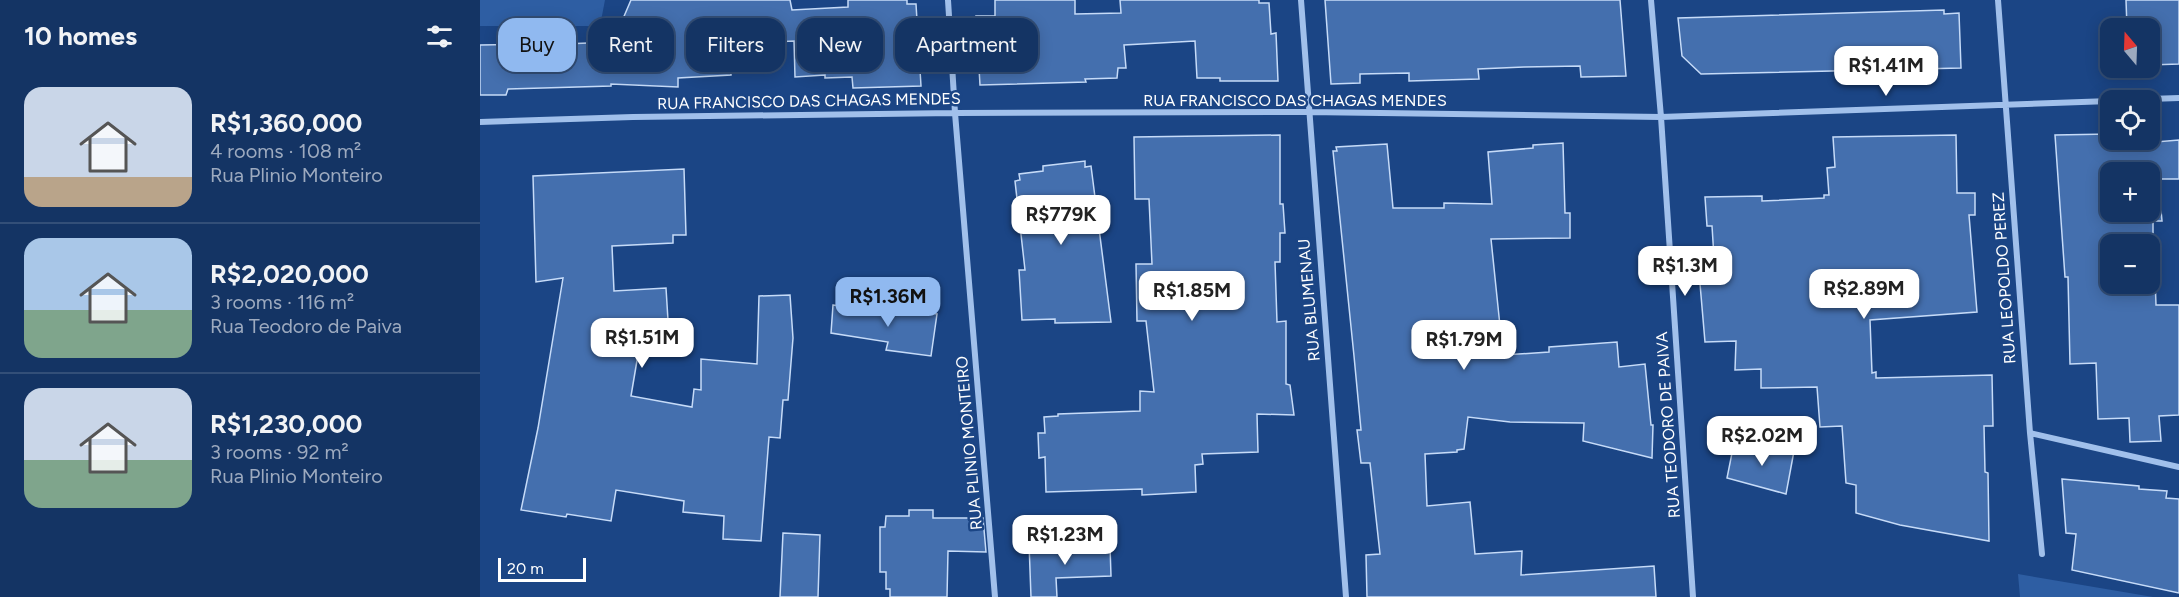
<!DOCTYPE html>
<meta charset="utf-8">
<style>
body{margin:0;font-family:Figtree,sans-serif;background:#213f6d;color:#f1f3f6;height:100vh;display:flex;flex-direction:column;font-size:22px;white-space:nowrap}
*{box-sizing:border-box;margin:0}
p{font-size:20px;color:#9daabf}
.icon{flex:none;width:33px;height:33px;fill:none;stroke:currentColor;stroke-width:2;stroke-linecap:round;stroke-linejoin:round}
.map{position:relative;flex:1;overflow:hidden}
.side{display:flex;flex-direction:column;background:#143464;width:480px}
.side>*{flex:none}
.guide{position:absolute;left:18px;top:18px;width:570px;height:54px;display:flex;gap:12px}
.needle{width:39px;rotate:341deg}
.controls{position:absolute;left:1620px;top:18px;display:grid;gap:12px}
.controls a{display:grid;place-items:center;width:60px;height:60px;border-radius:12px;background:#143464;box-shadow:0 3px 15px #0003,0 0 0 2px #334f78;font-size:30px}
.scale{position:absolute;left:18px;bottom:15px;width:88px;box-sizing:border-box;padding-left:6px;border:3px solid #fff;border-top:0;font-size:16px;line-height:21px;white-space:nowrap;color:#fff;-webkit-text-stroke:4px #1b4585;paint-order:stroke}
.price{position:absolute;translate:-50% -51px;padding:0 14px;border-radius:12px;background:#fff;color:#222;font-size:20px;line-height:39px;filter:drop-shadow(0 2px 3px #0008)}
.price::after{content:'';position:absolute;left:50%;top:36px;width:18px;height:14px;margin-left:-9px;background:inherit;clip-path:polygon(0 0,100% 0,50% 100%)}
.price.selected{background:#90b9f0;color:#111}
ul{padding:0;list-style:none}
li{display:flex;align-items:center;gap:18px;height:150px;padding:0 24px}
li+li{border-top:2px solid #334f78}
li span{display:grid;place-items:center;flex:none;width:168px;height:120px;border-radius:18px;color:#555}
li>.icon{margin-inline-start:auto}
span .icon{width:72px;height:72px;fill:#fffc;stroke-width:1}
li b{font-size:26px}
h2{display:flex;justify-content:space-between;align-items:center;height:72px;padding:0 24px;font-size:26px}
.chip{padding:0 21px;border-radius:18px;background:#143464;box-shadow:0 3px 15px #0003,0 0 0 2px #334f78;font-size:21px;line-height:54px}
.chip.selected{background:#90b9f0;color:#111}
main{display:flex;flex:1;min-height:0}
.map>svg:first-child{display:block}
.green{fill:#2e5ea3}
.building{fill:#446fae;stroke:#c6dbf8;stroke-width:1.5;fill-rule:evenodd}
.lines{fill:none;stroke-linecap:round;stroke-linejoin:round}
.minor{stroke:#a1c0eb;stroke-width:6}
.labels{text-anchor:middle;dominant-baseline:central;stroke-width:5;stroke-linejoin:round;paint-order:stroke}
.street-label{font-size:16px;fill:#fff;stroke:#1b4585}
</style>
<main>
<section class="side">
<h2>10 homes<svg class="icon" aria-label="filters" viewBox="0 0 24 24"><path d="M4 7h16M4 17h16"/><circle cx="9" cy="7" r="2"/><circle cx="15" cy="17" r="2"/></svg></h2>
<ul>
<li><span style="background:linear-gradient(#c9d6e8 75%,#b9a48a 0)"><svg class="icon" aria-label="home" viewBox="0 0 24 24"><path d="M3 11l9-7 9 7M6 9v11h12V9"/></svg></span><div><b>R$1,360,000</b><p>4 rooms · 108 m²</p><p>Rua Plinio Monteiro</p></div></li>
<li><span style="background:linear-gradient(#a9c7e8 60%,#7fa58c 0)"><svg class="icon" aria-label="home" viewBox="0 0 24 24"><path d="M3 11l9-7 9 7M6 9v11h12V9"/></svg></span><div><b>R$2,020,000</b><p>3 rooms · 116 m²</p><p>Rua Teodoro de Paiva</p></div></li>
<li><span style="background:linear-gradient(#c9d6e8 60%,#7fa58c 0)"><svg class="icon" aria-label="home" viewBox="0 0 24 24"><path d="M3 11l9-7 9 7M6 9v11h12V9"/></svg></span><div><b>R$1,230,000</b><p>3 rooms · 92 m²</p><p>Rua Plinio Monteiro</p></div></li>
</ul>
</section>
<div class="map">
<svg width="1699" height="597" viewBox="0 0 1699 597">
<rect width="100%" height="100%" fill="#1b4585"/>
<path class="green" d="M0,0h125l-5,26h-120z
M1538,574l135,23h-133z"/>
<path class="building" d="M151,0h159l2,10 56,-3v-7h59v4h9l5,82 -68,2 -1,-11 -27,1v-3l-30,2 -1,-36 -64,3 1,31 -53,3v9l-67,-3v2l-103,3 -2,6h-26v-50l59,-1 25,4v-4l49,-2z
M515,0h80v14l46,-1 -1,-13h139v3h10l2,31 5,-1 2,48h-58v-3h-23l-2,-37 -71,4 2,23h-8l-1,10 -32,1 1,3 -106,3 -4,-69h19z
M845,0h295l6,76 -45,1 -1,-11 -56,1 -46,2 1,10 -70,2v-8l-49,1v9l-29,1z
M1646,0h53v64l-29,1v-37h-23z
M1464,10v4l15,-1 2,55 -260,6 -19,-18 -4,-38z
M1630,134v6h34v3l35,-3v39h-21l4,42h-9v55h2l1,29h23v110l-20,1 2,25 -31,1 -1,-24 -31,1 -2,-56 -26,1 -2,-87h-3l-10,-142zM1630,172h40v40h-40zM1630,244h40v40h-40z
M800,135v69h3l2,29h-5v29h-5l2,60 9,-1v63l4,1 4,30 -37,-1 1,38 -56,2 1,10 -8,1 1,27 -54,3v-6l-96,3 -1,-35 -6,1 -1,-25h7l-1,-16 14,-1v-2l82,-3v-20l14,1 -8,-71h-9l-1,-57h16l-3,-65h-14l-1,-62z
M1476,135l1,58h18v22h-6l8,97 -107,8 2,53 4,-1v6l116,-3 1,51h-9l1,46 3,1 1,68 -89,-16 -44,-12v-28l-10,-2 -4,-57 -22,1 -3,-40 -56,1v-19l-26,1 1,-29 -31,1 -6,-70 16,1 -3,-47h-5l-2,-29 57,-1v5l62,-3v-3h5l-2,-27 8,-1 -2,-30z
M1083,143l2,70h5v25l-79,1 12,116 46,-3v-5l68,-5 2,25 26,-3 6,61h2l-1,33 -69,-17 1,-18 -74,-1 -42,-5 -4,32 -7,1v2l-32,2 2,52 43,-4 5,52 47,-3 -1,24 133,-9 2,31h-289l-1,-42 14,-1 -10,-91h-9l-4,-33h4l-7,-74 -21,-205h4l-1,-4 51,-3 6,64h51v-5l48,1 -4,-52 45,-4v-3z
M605,161v6l6,-1 20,156 -56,1v-4l-33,1 -3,-50h6l-10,-89 5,-1 -1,-6 24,-3v-5z
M204,169l2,66h-13v8l-61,3 2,45 52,-3 3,48 -27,-5 -11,65 61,11 2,-18 7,1v-31l56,5 2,-68 31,-1 3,43 -5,62h-5l-3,38 -11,-1 -8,104 -38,-2 1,-23 -41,-4 1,-11 -68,-11 -5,31 -44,-7 -1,3 -45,-7 17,-82 25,-150 -27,4 -3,-106z
M353,305l58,8 1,-5 45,6 -6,42 -45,-6 2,-8 -57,-9z
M1268,443l46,8 -8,43 -59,-16 6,-30 13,2z
M1582,479l77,7v3l28,2 -1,7 13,1v94l-107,-23 4,-36 -10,-1z
M429,510h24v8h50l3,34 -38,-1 -1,46h-57v-8h-4v-17h-6v-45h5l1,-11h23z
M303,533l37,2 -2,62h-38z
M549,543h25l1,5 55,-2 1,30 -55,2 1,19h-26z"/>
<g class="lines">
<path class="minor" d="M468,0l7,113 40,484
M821,0l45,597
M1171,0l10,117 32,480
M1518,0l32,433 12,121
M1640,100l59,-2
M0,122l153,-5 322,-4 353,-1 353,5 449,-16
M1550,433l149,34"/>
</g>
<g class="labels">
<g class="street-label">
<text x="815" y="100">RUA FRANCISCO DAS CHAGAS MENDES</text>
<text transform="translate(329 101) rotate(-1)">RUA FRANCISCO DAS CHAGAS MENDES</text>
<text transform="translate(1524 278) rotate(-94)">RUA LEOPOLDO PEREZ</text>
<text transform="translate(829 300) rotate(-95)">RUA BLUMENAU</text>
<text transform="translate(1188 425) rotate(-94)">RUA TEODORO DE PAIVA</text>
<text transform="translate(489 443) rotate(-95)">RUA PLINIO MONTEIRO</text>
</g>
</g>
</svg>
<div class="controls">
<a><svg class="needle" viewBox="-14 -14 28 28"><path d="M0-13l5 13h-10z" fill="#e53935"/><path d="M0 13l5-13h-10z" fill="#9daabf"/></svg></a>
<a><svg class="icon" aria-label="locate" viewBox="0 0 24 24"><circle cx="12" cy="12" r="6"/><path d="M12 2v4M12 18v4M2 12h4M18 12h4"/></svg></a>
<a>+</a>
<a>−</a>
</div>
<div class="scale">20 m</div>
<b class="price" style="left:1406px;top:97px">R$1.41M</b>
<b class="price" style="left:581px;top:246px">R$779K</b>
<b class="price" style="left:1205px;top:297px">R$1.3M</b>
<b class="price" style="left:1384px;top:320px">R$2.89M</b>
<b class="price" style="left:712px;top:322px">R$1.85M</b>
<b class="price selected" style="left:408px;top:328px">R$1.36M</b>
<b class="price" style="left:162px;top:369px">R$1.51M</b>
<b class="price" style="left:984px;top:371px">R$1.79M</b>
<b class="price" style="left:1282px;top:467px">R$2.02M</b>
<b class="price" style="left:585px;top:566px">R$1.23M</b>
<div class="guide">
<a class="chip selected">Buy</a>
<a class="chip">Rent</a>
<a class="chip">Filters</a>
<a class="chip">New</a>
<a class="chip">Apartment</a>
</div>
</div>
</main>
